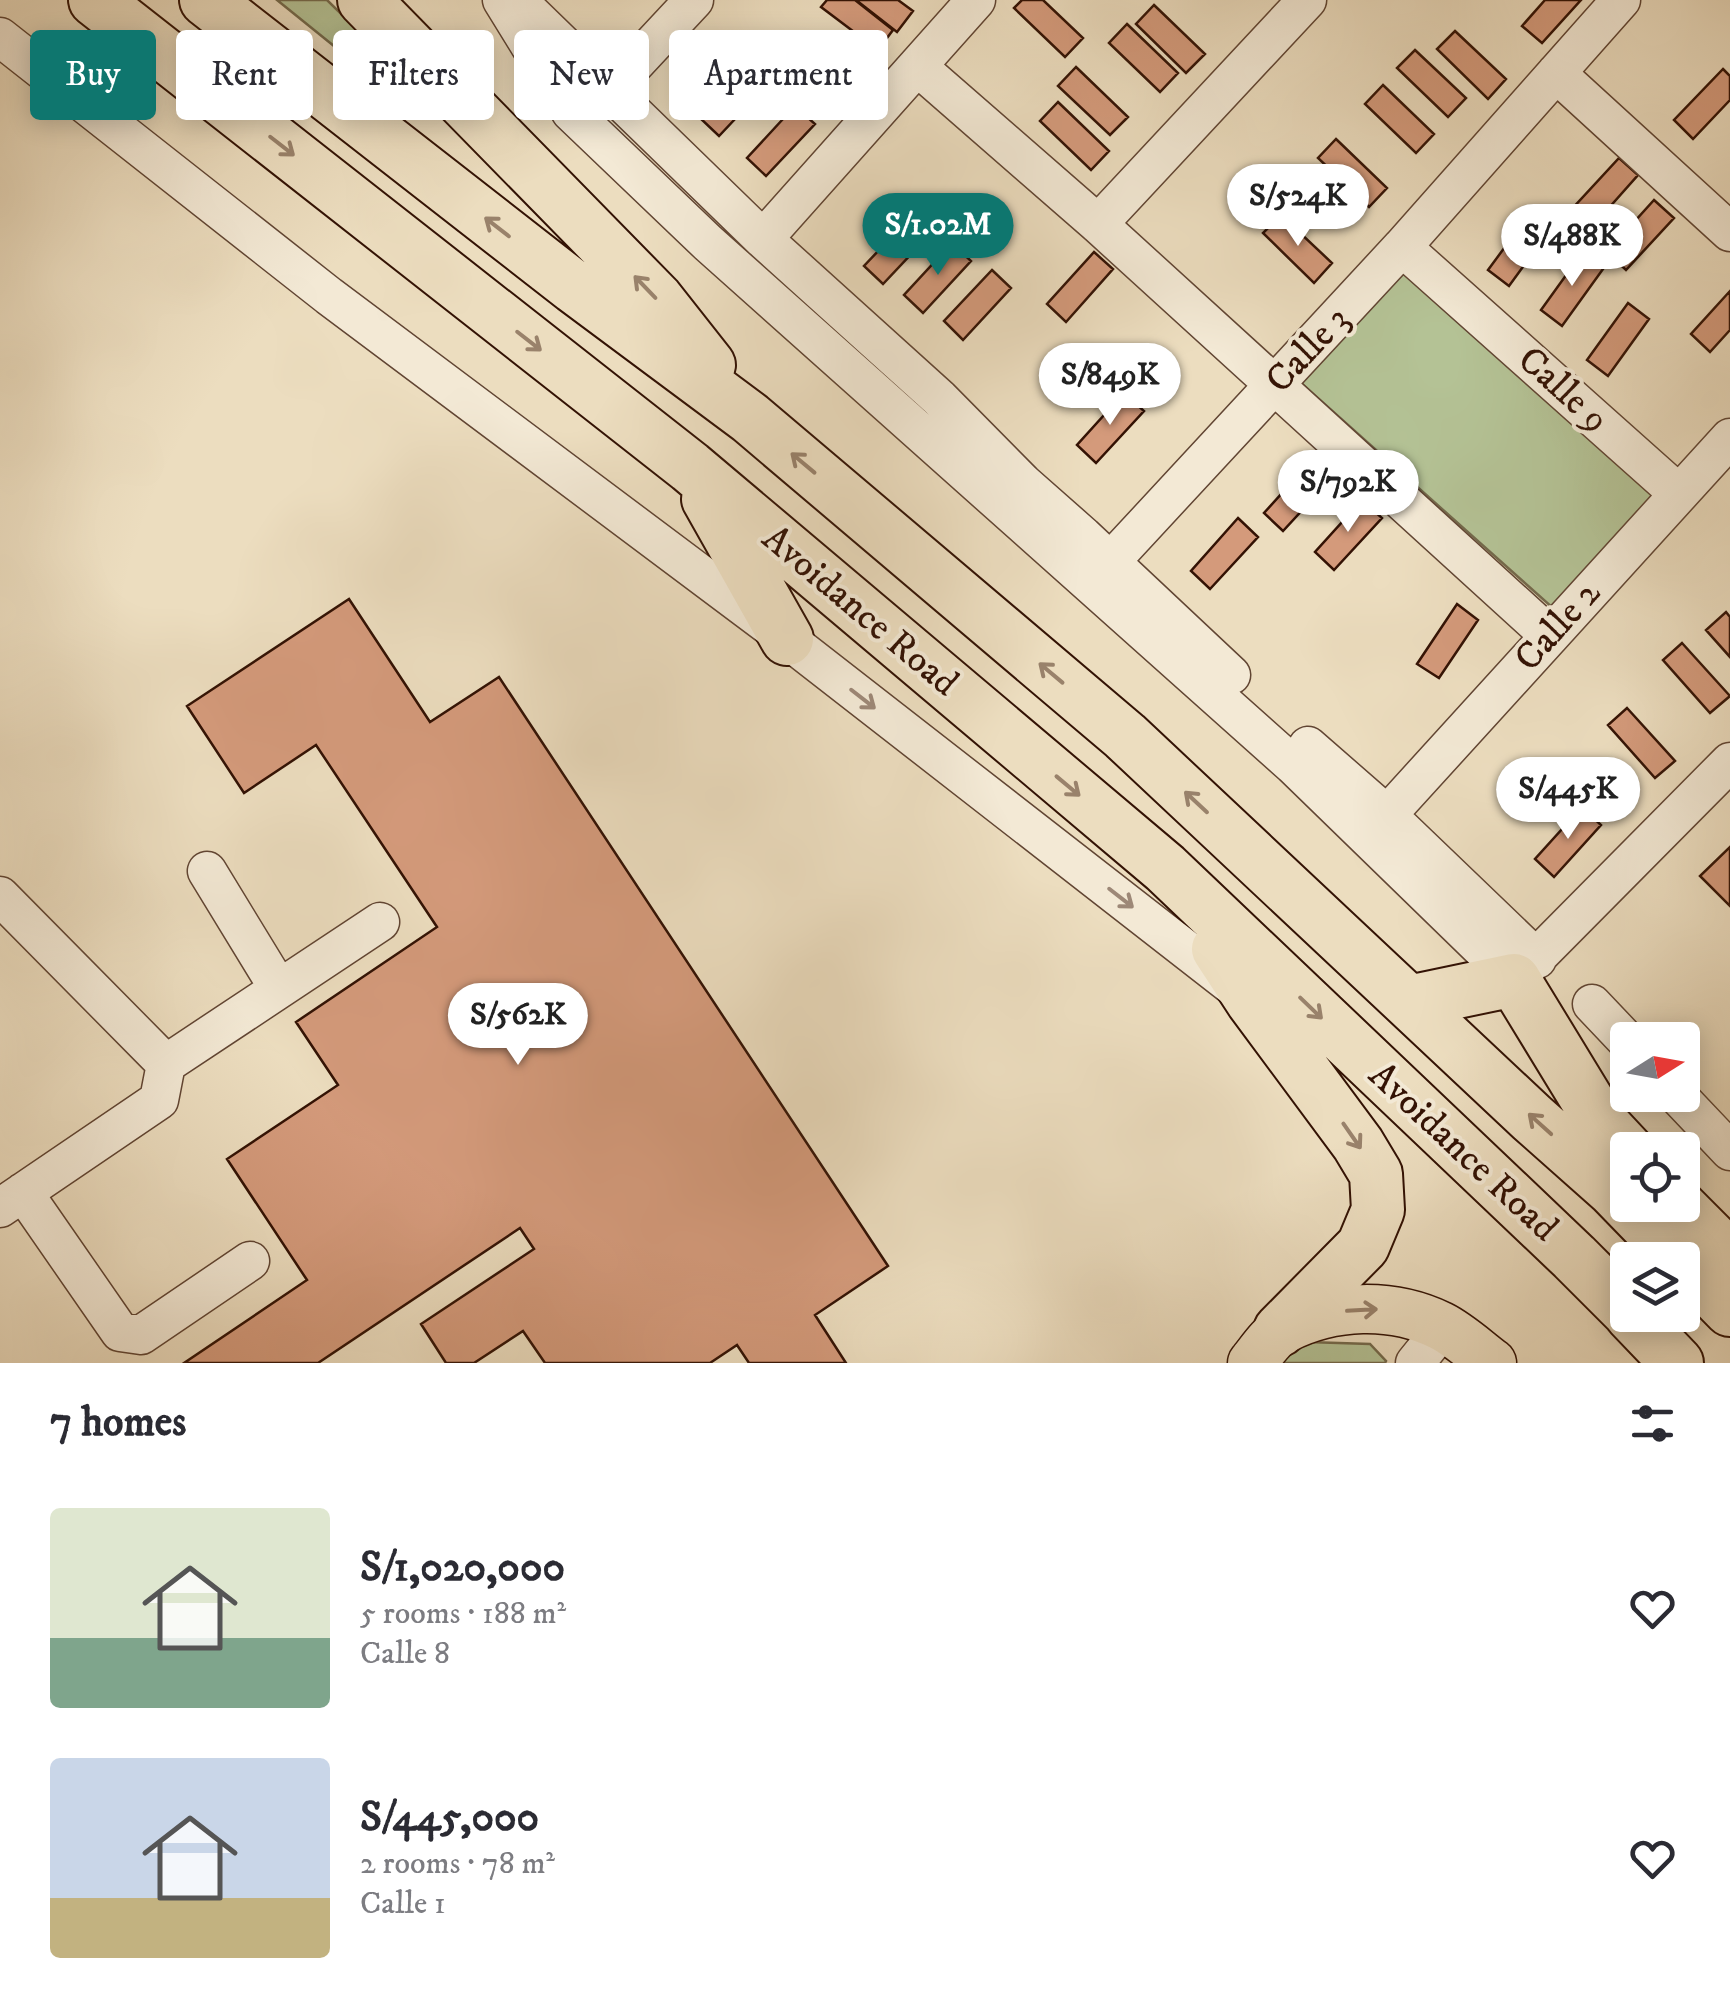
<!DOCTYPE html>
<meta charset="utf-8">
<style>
body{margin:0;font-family:"IM FELL DW Pica",serif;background:#f7f7f7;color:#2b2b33;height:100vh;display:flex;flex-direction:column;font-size:38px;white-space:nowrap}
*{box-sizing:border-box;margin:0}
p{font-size:32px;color:#7c7c81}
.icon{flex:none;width:55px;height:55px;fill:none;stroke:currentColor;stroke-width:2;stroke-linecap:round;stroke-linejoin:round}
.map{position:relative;height:1363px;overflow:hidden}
.details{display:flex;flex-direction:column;background:#fff;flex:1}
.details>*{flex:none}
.hud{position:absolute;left:30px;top:30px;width:1000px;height:90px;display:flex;gap:20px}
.needle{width:65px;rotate:79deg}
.controls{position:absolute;left:1610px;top:1022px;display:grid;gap:20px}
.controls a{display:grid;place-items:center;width:90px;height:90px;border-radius:10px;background:#fff;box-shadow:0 5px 25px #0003;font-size:50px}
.price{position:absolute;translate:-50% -85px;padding:0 22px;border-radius:35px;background:#fff;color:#222;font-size:32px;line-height:65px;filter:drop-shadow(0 2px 5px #0008)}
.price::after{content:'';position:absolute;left:50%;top:60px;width:30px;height:22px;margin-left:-15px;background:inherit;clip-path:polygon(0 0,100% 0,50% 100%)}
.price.active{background:#0f766e;color:#fff}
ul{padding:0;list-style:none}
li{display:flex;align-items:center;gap:30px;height:250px;padding:0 50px}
li span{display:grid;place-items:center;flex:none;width:280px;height:200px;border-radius:10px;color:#555}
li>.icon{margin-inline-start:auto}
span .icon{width:120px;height:120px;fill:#fffc;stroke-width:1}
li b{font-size:42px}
h2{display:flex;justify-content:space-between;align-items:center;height:120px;padding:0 50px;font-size:42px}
.tag{padding:0 35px;border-radius:10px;background:#fff;box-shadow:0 5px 25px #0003;font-size:35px;line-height:90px}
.tag.active{background:#0f766e;color:#fff}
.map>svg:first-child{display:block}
.green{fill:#b4c295;stroke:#746a4c;stroke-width:2.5}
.building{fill:#d49a7b;stroke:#331204;stroke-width:2.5}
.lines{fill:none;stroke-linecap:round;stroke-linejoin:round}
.minor-casing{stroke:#614533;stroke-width:41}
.major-casing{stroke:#331204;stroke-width:51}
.highway-casing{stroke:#331204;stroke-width:56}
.minor{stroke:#f3e9d5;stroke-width:38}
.major{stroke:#ecddbf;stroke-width:48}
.highway{stroke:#ecddbf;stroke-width:52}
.oneway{stroke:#99826b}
.oneway2{stroke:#9d8877}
.labels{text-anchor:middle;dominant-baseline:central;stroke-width:8;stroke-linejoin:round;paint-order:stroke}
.street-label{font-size:38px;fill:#331204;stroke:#f3e9d5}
</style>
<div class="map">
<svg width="1730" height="1363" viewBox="0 0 1730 1363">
<rect width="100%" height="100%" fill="#ecddbf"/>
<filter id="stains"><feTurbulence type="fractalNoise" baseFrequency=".002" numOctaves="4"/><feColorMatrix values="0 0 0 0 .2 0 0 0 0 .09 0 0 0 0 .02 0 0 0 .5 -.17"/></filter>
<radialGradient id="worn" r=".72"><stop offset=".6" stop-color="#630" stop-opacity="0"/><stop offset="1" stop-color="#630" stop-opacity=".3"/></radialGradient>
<path class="green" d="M277,0h50l94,92 -14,13z
M1408,266l253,224 -107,119 -253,-226z
M1307,1342l63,2 16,17 -1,2h-118z"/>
<path class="building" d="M827,0h28l38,30 -15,20 -57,-43z
M856,0h42l15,11 -16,21z
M1022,0h21l40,38 -18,19 -51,-49z
M1545,0h36l-39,43 -20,-17z
M1154,5l51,49 -19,19 -50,-49z
M1127,24l51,49 -18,19 -51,-49z
M1455,31l51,48 -18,20 -51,-50z
M793,48l57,43 -16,21 -56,-43z
M1415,50l51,48 -18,19 -51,-49z
M749,66l19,18 -49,52 -19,-18z
M1076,67l52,50 -18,18 -52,-49z
M1723,69l7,7v24l-37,39 -19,-19z
M1383,85l51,49 -18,19 -51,-49z
M1058,102l51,49 -18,19 -51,-49z
M795,106l20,18 -49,52 -19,-18z
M1336,139l51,49 -18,19 -51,-49z
M1619,158l19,17 -47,53 -20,-18z
M1654,200l20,18 -48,52 -19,-18z
M1530,213l21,15 -42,58 -21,-16z
M913,214l19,18 -49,52 -19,-18z
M1281,215l51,48 -18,20 -51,-50z
M952,243l19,18 -48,52 -19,-18z
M1094,252l19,17 -47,53 -19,-18z
M1582,253l21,16 -41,57 -21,-16z
M992,270l19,18 -48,52 -19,-19z
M1730,291v39l-20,22 -19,-18z
M1628,303l21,16 -41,57 -21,-16z
M1124,393l20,18 -48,52 -19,-18z
M1311,461l20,18 -48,52 -19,-18z
M1362,500l20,18 -48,52 -19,-18z
M1238,518l20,19 -48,52 -19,-18z
M349,599l81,123 69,-45 389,589 -73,49 31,48h-97l-12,-18 -27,18h-165l-22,-32 -49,32h-28l-25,-39 113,-75 -14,-21 -202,135h-134l123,-83 -80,-121 111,-74 -42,-63 141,-95 -121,-182 -72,48 -57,-87z
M1457,604l21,16 -39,58 -22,-14z
M1726,612l4,5v40l-24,-27z
M1682,643l48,53 -20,17 -47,-53z
M1627,708l48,53 -20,17 -47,-53z
M1582,807l19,18 -47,52 -19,-18z
M1730,847v59l-30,-30z"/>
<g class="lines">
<defs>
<path id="minor" d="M502,0l69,112 137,131 585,522 221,215 216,-218
M519,2l244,237 176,159 84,85 60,53 148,139
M0,37l329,259 458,343 447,348
M918,67l180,157 452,412
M1556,73l174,159
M611,89l83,-89
M1098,224l209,-224
M763,239l213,-239
M1402,247l277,247
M1110,562l292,-315 219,-247
M1308,746l79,69 150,144
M1387,815l343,-377
M207,871l72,118
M0,896l166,168
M1592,1004l36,38
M1677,1095l53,56
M23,1192l97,140 21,3 109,-74
M0,1208l159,-108 7,-36 214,-142
M1415,1363l29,-36"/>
<path id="major" d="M1252,1363c9,-11 20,-28 32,-34 49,-25 108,-27 157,-3 18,9 35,25 51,37"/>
<path id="highway" d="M95,0l595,467 475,401 409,389 54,54
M206,0l368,287 176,131 375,318 407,382 80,71 69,71
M364,0l293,299 52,66
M708,499l79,140
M1218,949l34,52 106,143 18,30 2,36 -15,36 -83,84
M1409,1002l105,-22 86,141 28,30
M1678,1205l52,52
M1682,1261l48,49
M1631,1315l46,48"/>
</defs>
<use href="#minor" class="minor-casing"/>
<use href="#major" class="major-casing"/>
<use href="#highway" class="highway-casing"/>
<use href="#minor" class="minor"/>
<use href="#major" class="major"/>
<use href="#highway" class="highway"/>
</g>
<defs><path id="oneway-shaft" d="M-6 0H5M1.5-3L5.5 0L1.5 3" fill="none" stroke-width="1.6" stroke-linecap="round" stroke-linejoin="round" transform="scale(2.5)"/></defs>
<g class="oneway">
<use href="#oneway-shaft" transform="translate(282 146) rotate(38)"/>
<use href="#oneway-shaft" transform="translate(497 227) rotate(-142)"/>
<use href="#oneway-shaft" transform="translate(645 287) rotate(-134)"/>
<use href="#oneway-shaft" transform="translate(529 341) rotate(38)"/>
<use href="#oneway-shaft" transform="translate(803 463) rotate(-140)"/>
<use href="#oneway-shaft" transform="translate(1051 673) rotate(-140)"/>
<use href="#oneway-shaft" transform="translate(1068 786) rotate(40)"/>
<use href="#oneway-shaft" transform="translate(1196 802) rotate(-137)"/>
<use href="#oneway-shaft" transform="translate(1311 1008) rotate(44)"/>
<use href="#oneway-shaft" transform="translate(1540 1124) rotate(-138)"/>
<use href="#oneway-shaft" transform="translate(1352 1136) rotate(55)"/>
<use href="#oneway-shaft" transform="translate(1362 1310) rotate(-3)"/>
</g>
<g class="oneway2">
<use href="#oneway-shaft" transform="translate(863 699) rotate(38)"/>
<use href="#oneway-shaft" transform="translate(1121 898) rotate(38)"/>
</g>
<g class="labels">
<g class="street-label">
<text transform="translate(1308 350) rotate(-47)">Calle 3</text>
<text transform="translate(1563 390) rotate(42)">Calle 9</text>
<text transform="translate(860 611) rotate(40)">Avoidance Road</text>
<text transform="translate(1558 626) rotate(-48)">Calle 2</text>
<text transform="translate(1463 1152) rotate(43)">Avoidance Road</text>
</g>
</g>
<rect width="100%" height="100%" filter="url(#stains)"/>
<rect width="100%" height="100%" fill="url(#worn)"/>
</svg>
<div class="controls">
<a><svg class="needle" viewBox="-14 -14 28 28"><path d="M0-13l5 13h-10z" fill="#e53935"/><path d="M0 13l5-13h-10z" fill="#7c7c81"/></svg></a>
<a><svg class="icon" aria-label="locate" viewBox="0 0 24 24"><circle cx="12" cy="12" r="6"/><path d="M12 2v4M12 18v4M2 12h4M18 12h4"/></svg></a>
<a><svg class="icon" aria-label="layers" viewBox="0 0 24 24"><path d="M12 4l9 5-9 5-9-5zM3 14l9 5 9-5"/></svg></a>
</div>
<b class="price" style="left:1298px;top:249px">S/524K</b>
<b class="price active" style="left:938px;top:278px">S/1.02M</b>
<b class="price" style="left:1572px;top:289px">S/488K</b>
<b class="price" style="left:1110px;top:428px">S/849K</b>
<b class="price" style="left:1348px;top:535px">S/792K</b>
<b class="price" style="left:1568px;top:842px">S/445K</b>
<b class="price" style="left:518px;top:1068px">S/562K</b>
<div class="hud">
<a class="tag active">Buy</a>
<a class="tag">Rent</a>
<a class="tag">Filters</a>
<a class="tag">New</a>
<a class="tag">Apartment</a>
</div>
</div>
<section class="details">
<h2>7 homes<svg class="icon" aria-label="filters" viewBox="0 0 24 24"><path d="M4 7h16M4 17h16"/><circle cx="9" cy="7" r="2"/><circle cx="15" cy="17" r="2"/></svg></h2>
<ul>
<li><span style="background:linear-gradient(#dfe7d0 65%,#7fa58c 0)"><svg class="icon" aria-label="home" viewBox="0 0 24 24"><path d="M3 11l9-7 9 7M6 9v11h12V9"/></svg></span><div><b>S/1,020,000</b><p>5 rooms · 188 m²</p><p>Calle 8</p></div><svg class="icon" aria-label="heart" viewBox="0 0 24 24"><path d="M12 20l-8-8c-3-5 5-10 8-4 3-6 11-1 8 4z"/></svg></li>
<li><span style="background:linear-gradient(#c9d6e8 70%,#c2b280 0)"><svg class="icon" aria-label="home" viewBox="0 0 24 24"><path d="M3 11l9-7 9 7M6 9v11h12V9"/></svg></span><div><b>S/445,000</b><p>2 rooms · 78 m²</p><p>Calle 1</p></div><svg class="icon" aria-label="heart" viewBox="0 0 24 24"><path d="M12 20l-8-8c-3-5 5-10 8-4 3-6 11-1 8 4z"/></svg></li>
</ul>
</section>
